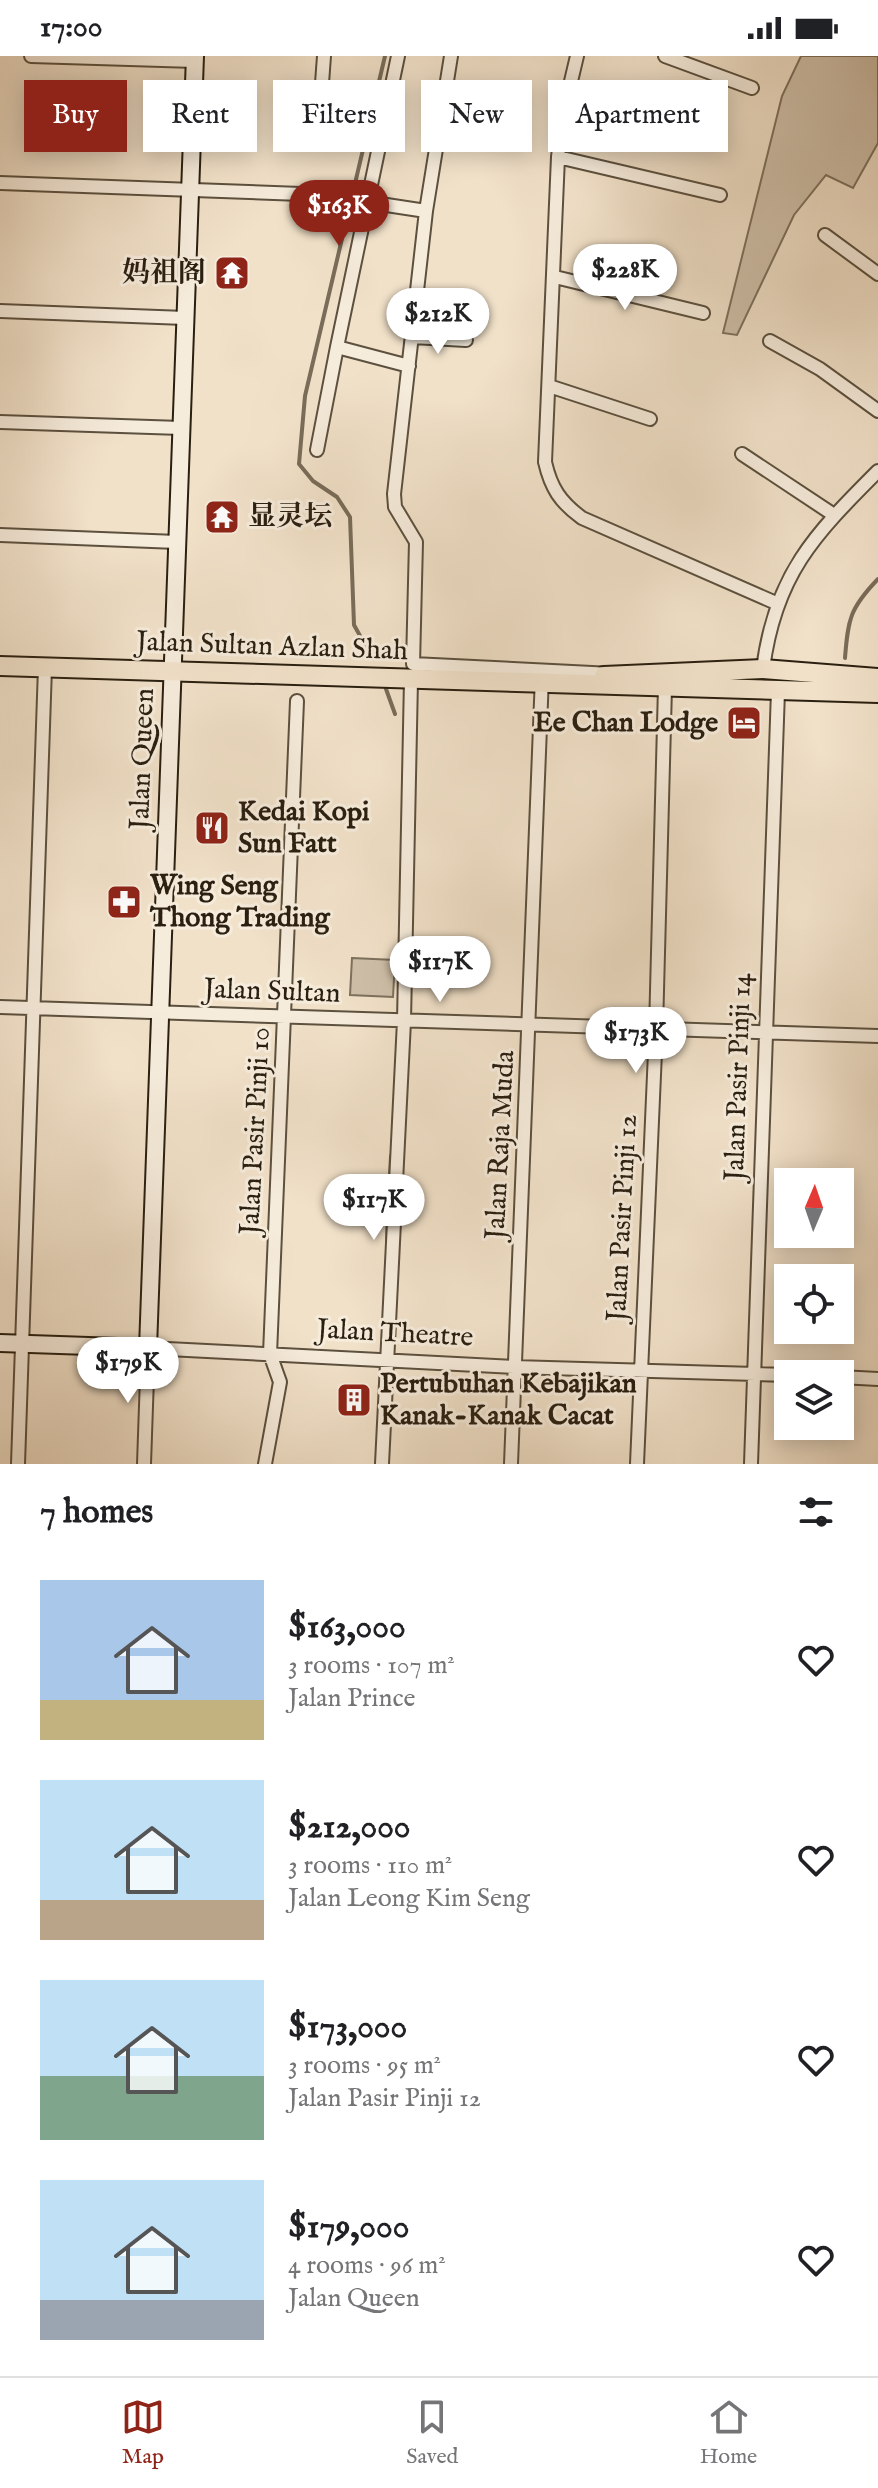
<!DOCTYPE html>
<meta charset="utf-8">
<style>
body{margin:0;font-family:"IM FELL English","Noto Serif SC",serif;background:#f6f6f6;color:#202124;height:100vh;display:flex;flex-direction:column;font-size:30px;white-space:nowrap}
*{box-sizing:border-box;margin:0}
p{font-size:26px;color:#757577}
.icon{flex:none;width:44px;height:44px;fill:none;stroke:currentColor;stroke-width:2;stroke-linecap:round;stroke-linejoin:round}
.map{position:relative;height:1408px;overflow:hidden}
.panel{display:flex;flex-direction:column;background:#fff;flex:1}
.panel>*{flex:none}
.hud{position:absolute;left:24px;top:24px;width:830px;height:72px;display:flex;gap:16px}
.needle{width:52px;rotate:2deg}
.tools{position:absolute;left:774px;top:1112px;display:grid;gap:16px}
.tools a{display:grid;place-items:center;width:80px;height:80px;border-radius:0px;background:#fff;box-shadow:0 4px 20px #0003;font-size:40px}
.price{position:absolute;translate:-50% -68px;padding:0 18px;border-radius:28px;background:#fff;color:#222;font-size:26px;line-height:52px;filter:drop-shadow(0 2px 4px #0008)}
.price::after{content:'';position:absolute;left:50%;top:48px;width:24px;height:18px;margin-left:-12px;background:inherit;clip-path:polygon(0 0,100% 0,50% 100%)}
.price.active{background:#8f2418;color:#fff}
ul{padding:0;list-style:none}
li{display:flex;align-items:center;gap:24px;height:200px;padding:0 40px}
li span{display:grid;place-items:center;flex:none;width:224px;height:160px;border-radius:0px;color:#555}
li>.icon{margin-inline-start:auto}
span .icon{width:96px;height:96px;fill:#fffc;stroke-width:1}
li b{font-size:34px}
h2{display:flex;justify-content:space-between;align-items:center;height:96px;padding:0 40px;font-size:34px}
.chip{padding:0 28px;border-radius:0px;background:#fff;box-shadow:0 4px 20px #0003;font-size:28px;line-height:72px}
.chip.active{background:#8f2418;color:#fff}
.status{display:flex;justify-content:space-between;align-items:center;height:56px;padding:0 40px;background:#fff;direction:ltr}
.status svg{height:22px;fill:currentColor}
.menu{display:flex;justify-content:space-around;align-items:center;height:112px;border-top:2px solid #e0e0e0;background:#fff;font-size:22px;color:#757577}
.menu a{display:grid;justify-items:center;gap:4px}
.menu .active{color:#8f2418}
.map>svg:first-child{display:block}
.green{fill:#cfc0aa;stroke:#7c705d;stroke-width:2}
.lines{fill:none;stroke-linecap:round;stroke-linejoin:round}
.stream{stroke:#796c59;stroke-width:4}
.street-casing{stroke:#5c503e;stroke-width:16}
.secondary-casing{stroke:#2a1f10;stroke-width:20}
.primary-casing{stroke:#2a1f10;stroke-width:22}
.street{stroke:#f6ecdc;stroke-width:12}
.secondary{stroke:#f6ecdc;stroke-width:16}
.primary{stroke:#f1e1c9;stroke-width:18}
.labels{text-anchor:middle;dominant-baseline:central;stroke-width:6;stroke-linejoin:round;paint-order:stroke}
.poi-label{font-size:28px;font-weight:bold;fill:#2a1f10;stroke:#f6ecdc;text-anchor:start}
.street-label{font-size:28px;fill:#2a1f10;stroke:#f6ecdc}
</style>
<div class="status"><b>17:00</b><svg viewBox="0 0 49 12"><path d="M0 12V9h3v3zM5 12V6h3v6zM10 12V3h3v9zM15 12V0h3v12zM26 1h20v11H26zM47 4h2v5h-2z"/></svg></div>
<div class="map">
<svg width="878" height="1408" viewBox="0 0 878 1408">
<rect width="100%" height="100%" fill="#f1e1c9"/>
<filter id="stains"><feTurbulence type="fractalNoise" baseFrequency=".0025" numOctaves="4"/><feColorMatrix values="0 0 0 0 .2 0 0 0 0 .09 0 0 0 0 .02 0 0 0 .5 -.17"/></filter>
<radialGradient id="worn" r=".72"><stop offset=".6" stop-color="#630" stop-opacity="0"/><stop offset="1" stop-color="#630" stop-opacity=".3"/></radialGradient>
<path class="green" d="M801,0h77v87l-25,45 -27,-13 -32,40 -57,120 -14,-2 59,-237z
M352,902l43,2 -2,37 -43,-2z"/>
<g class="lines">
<path class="stream" d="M845,602c3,-39 5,-50 33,-79
M373,603l-19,-34 -4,-108 -13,-20 -24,-16 -14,-17 6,-68 80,-340
M386,633l9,25
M387,1186l4,-86"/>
<defs>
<path id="street" d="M31,0l164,5
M398,0l-61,291 72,19
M451,0l-25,155 -32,283 1,13 21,35 -3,122 199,10
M577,0l-14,59 -5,42 -13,305c6,26 15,40 37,56l194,85
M665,0l87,32
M321,41l3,-41
M558,101l162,38
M0,127l301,11
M367,146l59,9
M825,179l53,39
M555,221l148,36
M0,255l185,7
M413,281l53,3
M770,285l50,28 58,42
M549,330l101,33
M0,366l181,6
M317,394l20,-103
M742,398l92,61
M0,479l177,7
M763,613c12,-94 51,-134 115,-198
M0,951l878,29
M840,1321l38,2
M18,1408l27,-797
M144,1408l4,-116 366,19 274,8
M265,1408l15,-82 -10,-28 27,-653
M382,1408l22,-443 7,-341
M511,1408l31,-788
M637,1408l19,-435 9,-342
M751,1408l27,-773"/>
<path id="secondary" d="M0,1287l148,5 47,-1292"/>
<path id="primary" d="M0,610l878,27
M604,620l159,-7 115,9"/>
</defs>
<use href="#street" class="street-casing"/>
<use href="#secondary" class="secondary-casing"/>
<use href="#primary" class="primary-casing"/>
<use href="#street" class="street"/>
<use href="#secondary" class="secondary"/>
<use href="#primary" class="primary"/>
</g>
<defs>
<symbol id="temple-square" viewBox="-11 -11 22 22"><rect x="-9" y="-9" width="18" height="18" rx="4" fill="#8f2418" stroke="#f6ecdc"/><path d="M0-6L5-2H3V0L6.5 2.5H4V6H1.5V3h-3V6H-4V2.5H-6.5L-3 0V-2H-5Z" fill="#fff"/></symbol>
<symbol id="hotel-square" viewBox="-11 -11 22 22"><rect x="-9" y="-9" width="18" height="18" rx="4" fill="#8f2418" stroke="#f6ecdc"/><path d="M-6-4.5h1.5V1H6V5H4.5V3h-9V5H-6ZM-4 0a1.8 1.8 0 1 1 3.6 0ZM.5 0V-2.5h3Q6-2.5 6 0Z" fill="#fff"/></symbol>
<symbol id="restaurant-square" viewBox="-11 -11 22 22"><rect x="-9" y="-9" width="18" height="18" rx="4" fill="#8f2418" stroke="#f6ecdc"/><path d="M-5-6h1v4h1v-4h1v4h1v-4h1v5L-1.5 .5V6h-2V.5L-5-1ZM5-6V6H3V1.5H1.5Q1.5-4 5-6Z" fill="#fff"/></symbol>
<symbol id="pharmacy-square" viewBox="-11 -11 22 22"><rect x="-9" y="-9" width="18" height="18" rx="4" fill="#8f2418" stroke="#f6ecdc"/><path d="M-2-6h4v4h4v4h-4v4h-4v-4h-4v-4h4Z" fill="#fff"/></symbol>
<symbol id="building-square" viewBox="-11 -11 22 22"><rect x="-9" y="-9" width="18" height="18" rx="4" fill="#8f2418" stroke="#f6ecdc"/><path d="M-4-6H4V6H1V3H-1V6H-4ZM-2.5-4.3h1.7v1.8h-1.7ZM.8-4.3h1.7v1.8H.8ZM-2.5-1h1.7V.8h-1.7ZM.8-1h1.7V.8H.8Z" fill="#fff"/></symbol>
</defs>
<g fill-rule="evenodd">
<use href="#temple-square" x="212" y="197" width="40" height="40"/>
<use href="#temple-square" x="202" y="441" width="40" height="40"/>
<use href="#hotel-square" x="724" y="647" width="40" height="40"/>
<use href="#restaurant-square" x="192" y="752" width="40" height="40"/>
<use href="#pharmacy-square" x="104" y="826" width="40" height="40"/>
<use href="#building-square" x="334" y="1324" width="40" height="40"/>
</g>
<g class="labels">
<g class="poi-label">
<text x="206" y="217" text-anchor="end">妈祖阁</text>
<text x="248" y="461">显灵坛</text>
<text x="718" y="667" text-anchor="end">Ee Chan Lodge</text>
<text x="238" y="756">Kedai Kopi<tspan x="238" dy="32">Sun Fatt</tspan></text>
<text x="150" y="830">Wing Seng<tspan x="150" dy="32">Thong Trading</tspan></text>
<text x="380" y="1328">Pertubuhan Kebajikan<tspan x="380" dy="32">Kanak-Kanak Cacat</tspan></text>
</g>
<g class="street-label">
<text transform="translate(272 591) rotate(2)">Jalan Sultan Azlan Shah</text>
<text transform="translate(143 703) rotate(-88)">Jalan Queen</text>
<text transform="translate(272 936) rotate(2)">Jalan Sultan</text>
<text transform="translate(739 1021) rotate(-88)">Jalan Pasir Pinji 14</text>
<text transform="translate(256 1075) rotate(-87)">Jalan Pasir Pinji 10</text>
<text transform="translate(501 1089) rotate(-87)">Jalan Raja Muda</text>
<text transform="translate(623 1162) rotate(-87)">Jalan Pasir Pinji 12</text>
<text transform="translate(395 1278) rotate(3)">Jalan Theatre</text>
</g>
</g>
<rect width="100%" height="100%" filter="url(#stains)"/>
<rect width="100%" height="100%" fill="url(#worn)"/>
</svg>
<div class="tools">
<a><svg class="needle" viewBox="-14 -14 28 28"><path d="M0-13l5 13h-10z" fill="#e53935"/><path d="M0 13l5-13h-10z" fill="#757577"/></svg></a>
<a><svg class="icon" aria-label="locate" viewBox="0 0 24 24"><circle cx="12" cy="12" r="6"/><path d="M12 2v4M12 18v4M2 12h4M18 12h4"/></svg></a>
<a><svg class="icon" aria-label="layers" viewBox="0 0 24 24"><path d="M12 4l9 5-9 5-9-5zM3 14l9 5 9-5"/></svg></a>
</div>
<b class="price active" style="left:339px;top:192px">$163K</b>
<b class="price" style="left:625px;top:256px">$228K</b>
<b class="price" style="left:438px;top:300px">$212K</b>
<b class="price" style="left:440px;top:948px">$117K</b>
<b class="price" style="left:636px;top:1019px">$173K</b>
<b class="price" style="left:374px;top:1186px">$117K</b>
<b class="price" style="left:128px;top:1349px">$179K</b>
<div class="hud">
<a class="chip active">Buy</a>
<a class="chip">Rent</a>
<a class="chip">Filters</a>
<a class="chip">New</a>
<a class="chip">Apartment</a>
</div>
</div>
<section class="panel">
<h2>7 homes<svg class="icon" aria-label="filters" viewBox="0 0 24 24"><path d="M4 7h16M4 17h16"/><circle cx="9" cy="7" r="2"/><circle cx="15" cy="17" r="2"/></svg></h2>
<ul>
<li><span style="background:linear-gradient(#a9c7e8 75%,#c2b280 0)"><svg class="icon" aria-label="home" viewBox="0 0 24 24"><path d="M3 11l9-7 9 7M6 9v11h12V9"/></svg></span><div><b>$163,000</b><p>3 rooms · 107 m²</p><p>Jalan Prince</p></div><svg class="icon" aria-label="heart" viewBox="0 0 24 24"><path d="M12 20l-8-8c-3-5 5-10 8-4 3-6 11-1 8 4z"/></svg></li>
<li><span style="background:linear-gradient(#bfe0f5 75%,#b9a48a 0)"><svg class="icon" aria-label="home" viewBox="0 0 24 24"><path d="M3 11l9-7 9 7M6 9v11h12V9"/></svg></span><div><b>$212,000</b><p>3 rooms · 110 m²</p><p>Jalan Leong Kim Seng</p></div><svg class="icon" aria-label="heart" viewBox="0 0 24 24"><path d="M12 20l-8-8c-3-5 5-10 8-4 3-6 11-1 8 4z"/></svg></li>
<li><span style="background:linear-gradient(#bfe0f5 60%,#7fa58c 0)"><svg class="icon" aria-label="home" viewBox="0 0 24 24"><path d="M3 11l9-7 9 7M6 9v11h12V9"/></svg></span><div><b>$173,000</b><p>3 rooms · 95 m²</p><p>Jalan Pasir Pinji 12</p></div><svg class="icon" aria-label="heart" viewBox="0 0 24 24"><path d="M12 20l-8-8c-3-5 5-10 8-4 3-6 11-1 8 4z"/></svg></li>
<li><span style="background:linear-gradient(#bfe0f5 75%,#9aa5b1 0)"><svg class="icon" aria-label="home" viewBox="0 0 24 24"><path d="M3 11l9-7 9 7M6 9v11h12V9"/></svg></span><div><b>$179,000</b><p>4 rooms · 96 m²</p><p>Jalan Queen</p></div><svg class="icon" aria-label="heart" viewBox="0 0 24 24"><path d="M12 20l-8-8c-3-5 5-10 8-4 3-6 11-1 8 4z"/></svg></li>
</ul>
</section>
<nav class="menu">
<a class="active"><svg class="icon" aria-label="map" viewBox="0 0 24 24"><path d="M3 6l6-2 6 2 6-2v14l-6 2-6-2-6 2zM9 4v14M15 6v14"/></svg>Map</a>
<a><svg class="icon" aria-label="saved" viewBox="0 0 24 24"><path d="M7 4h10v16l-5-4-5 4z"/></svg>Saved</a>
<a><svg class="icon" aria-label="home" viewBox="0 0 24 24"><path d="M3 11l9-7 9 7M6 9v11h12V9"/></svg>Home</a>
</nav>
